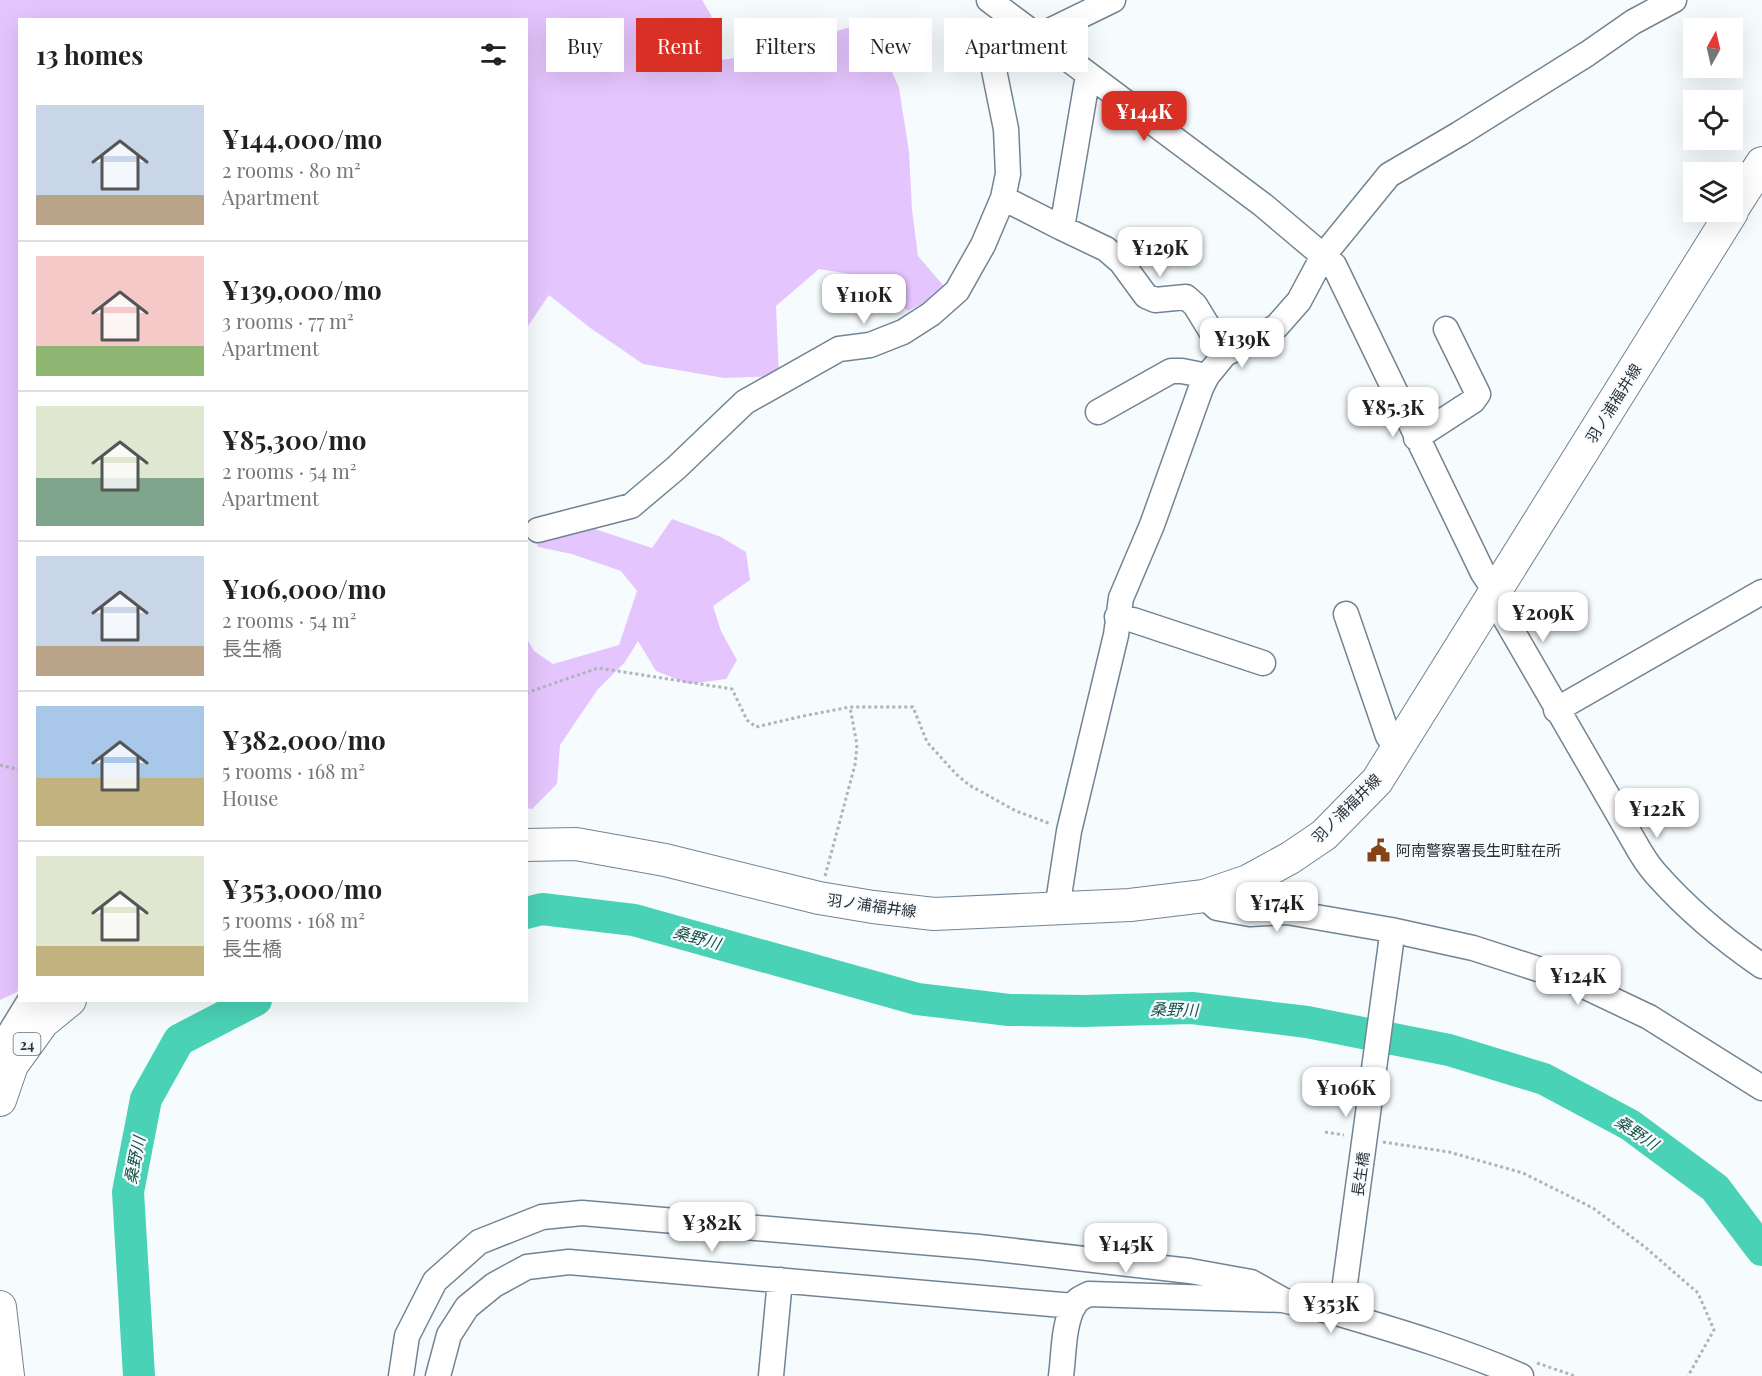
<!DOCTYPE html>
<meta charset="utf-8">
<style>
body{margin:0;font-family:"Playfair Display","Noto Sans JP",serif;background:#f2f2f2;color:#222;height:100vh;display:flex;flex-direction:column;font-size:22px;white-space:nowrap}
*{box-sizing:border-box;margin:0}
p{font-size:20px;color:#767676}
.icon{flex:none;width:33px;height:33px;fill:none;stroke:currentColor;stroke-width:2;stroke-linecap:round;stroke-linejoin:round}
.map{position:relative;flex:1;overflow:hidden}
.panel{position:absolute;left:18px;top:18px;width:510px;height:984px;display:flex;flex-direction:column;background:#fff;border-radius:0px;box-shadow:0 6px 24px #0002}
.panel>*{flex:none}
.guide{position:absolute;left:546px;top:18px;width:570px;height:54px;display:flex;gap:12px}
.needle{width:39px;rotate:8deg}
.tools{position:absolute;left:1683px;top:18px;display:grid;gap:12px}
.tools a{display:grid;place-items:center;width:60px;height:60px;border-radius:0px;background:#fff;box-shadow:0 6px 24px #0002;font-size:30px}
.price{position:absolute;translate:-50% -51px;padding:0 14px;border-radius:12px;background:#fff;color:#222;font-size:20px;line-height:39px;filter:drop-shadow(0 2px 3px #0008)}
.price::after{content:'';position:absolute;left:50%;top:36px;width:18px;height:14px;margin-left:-9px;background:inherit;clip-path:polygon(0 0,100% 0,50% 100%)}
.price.selected{background:#d93025;color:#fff}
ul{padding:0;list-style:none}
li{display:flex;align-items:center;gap:18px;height:150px;padding:0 18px}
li+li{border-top:2px solid #e0e0e0}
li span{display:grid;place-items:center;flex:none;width:168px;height:120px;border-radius:0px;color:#555}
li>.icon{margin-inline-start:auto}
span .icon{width:72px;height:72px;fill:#fffc;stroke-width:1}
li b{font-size:26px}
h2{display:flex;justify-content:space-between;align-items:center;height:72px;padding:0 18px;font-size:26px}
.chip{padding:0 21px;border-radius:0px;background:#fff;box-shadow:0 6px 24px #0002;font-size:21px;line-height:54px}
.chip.selected{background:#d93025;color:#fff}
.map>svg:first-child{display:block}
.green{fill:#e5c5fd}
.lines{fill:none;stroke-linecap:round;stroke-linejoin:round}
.river{stroke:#49d2b5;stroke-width:32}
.minor-casing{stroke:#718493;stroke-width:27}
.major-casing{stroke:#718493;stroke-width:34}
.path{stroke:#aeb4b8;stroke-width:3;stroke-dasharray:3 3;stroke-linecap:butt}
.minor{stroke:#fff;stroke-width:24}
.major{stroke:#fff;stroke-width:32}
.minor-bridge-casing{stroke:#718493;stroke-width:27;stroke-linecap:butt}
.minor-bridge{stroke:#fff;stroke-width:24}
.labels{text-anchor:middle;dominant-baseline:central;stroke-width:4.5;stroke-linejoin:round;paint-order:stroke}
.shield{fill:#f6fbfe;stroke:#666e73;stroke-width:1.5}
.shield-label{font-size:14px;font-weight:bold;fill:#293137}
.street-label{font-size:15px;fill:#293137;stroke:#f6fbfe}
.poi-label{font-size:15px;fill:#293137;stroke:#f6fbfe;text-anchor:start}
.water-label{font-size:16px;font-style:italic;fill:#195245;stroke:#f6fbfe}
</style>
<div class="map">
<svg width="1762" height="1376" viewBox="0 0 1762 1376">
<rect width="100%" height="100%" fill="#f6fbfe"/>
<path class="green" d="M0,0h702l9,15 11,45 48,-8 80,-25 30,17 19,44 10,64 3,58 6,46 30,35 -40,20 -39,-34 -50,-8 -43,37 3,70 -55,2 -81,-14 -54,-37 -40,-32 -21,31 -1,7 -1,-313h-506v966l-3,6 -17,8z
M672,519l49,18 25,15 4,28 -37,26 8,25 16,29 -11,19 -37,5 -33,-13 -18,-30 -13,21 -27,27 -38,56 -3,39 -25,25 -6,-1v-171l8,14 19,13 66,-19 18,-54 -16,-20 -49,-17 -34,-7 -3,-10 51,-11 66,22z"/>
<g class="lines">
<path class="river" d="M526,913l16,-4 92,11 283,79 92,11 74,1 109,-3 115,14 142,28 95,29 86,46 85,63 47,62
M139,1376l-11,-184 18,-93 33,-59 77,-40"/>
<defs>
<path id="minor" d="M989,0l274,205 71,60 149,308 13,20 10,27 129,223c6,11 13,22 21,31 31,35 68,66 106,92
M1003,198l59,30 26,-153
M1062,228l44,21 15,13 25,34 9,4 31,-3 9,8 30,49
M1098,412l73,-41h11l25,5
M1416,438l57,-37 5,-7 -32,-65
M538,530l93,-24 45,-38 69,-66 94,-53 31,-4 33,-13 28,-18 26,-23 26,-46 20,-47 5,-24 -2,-45 -13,-64 44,-28 76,-37
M1346,614l42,122 9,13
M1117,617l16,3 130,43
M1556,710l206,-118
M1204,896l13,12 33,6 37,-2 104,18v13
M1057,909l12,-78 47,-196 5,-37 31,-73 49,-137 6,-12 18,-22 27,-13 25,-15 22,-25 24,-45 66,-81 70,-41 128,-80 46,-32 41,-22
M1391,930l82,18 96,31 80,38 113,71
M0,1049l30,-49
M1340,1314c61,18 122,36 181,62
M401,1376l6,-40 28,-55 44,-39 63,-25 40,-4 397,34 211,24 61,11 32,18
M438,1376l11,-41 18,-28 27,-22 33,-18 42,-5 505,44
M771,1376l9,-96
M1061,1376c3,-22 2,-51 13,-71 3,-6 9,-8 15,-11l194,6 57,14 3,-16"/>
<path id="major" d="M1732,210l30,-47
M526,845l50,-1 89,16 154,38 54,9 61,7 196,-9 74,-9 44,-15 42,-23 34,-23 53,-54 355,-569
M0,1100l12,-35 31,-43 27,-22
M0,1307l8,69"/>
</defs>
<use href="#minor" class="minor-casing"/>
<use href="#major" class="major-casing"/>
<path class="path" d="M526,693l72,-25 134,21 15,31 9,7 47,-11 47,-9
M0,765l20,5
M825,876l30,-111 2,-20 -7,-38h63l14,35 29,32 13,11 47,26 35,13
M1325,1132l19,3
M1383,1142l66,10 74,21 70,35 52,39 53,46 16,37 -26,46
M1537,1363l38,13"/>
<use href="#minor" class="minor"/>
<use href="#major" class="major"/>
<defs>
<path id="minor-bridge" d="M1343,1298l48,-355"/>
</defs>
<use href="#minor-bridge" class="minor-bridge-casing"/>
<use href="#minor-bridge" class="minor-bridge"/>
</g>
<defs>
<symbol id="civic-bare" viewBox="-9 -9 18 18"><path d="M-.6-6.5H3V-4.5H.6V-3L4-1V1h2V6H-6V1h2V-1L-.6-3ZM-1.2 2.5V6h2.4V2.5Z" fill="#864315" stroke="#f6fbfe" stroke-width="2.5" paint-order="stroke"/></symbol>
</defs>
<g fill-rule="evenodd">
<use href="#civic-bare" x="1362" y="834" width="33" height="33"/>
</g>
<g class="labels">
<rect class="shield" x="13.5" y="1033" width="27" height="22" rx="4.5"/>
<g class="shield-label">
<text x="27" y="1044">24</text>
</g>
<g class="street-label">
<text transform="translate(1613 403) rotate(-58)">羽ノ浦福井線</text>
<text transform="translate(1346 808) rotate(-45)">羽ノ浦福井線</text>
<text transform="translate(872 905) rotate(8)">羽ノ浦福井線</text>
<text transform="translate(1360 1174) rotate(-82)">長生橋</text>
</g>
<g class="poi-label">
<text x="1396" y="850">阿南警察署長生町駐在所</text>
</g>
<g class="water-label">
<text transform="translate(697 937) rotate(16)">桑野川</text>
<text transform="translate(1174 1009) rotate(1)">桑野川</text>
<text transform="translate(1637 1132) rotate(34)">桑野川</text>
<text transform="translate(134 1160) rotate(-79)">桑野川</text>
</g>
</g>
</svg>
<div class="tools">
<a><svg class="needle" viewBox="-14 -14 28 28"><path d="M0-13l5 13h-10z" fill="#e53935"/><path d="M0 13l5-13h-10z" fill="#767676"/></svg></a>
<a><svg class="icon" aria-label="locate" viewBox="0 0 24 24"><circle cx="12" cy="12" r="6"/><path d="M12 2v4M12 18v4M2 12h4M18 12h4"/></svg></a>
<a><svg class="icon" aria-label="layers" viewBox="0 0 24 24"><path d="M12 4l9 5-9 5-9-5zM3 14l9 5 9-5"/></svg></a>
</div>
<b class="price selected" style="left:1144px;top:142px">¥144K</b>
<b class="price" style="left:1160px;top:278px">¥129K</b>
<b class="price" style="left:864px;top:325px">¥110K</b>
<b class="price" style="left:1242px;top:369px">¥139K</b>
<b class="price" style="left:1393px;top:438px">¥85.3K</b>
<b class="price" style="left:1543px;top:643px">¥209K</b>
<b class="price" style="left:1657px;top:839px">¥122K</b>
<b class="price" style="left:1277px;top:933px">¥174K</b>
<b class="price" style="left:1578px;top:1006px">¥124K</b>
<b class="price" style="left:1346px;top:1118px">¥106K</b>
<b class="price" style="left:712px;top:1253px">¥382K</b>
<b class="price" style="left:1126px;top:1274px">¥145K</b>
<b class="price" style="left:1331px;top:1334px">¥353K</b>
<div class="guide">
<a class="chip">Buy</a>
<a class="chip selected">Rent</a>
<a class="chip">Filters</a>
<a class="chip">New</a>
<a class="chip">Apartment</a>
</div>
<section class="panel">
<h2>13 homes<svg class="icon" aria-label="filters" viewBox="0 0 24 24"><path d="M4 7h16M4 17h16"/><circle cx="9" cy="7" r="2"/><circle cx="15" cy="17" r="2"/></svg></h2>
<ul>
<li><span style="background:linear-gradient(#c9d6e8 75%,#b9a48a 0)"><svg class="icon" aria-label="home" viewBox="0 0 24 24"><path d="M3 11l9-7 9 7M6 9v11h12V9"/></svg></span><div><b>¥144,000/mo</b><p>2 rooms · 80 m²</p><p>Apartment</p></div></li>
<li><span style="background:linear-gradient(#f6c9c9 75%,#8fb573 0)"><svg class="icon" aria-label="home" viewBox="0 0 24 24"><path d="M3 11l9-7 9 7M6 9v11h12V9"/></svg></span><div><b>¥139,000/mo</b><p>3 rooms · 77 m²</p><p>Apartment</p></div></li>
<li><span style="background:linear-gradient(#dfe7d0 60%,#7fa58c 0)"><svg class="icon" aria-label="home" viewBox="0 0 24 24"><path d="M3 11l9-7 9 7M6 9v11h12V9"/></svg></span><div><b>¥85,300/mo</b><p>2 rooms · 54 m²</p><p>Apartment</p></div></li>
<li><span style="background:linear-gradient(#c9d6e8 75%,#b9a48a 0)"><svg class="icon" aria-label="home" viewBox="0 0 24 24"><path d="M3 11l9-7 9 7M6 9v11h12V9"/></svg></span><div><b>¥106,000/mo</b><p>2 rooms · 54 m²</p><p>長生橋</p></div></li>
<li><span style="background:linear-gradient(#a9c7e8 60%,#c2b280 0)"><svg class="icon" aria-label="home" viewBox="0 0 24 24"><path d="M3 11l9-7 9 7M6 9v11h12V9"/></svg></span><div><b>¥382,000/mo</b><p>5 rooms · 168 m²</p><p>House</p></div></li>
<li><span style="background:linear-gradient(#dfe7d0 75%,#c2b280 0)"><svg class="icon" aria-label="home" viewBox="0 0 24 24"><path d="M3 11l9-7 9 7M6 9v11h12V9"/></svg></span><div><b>¥353,000/mo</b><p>5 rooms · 168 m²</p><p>長生橋</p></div></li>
</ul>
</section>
</div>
